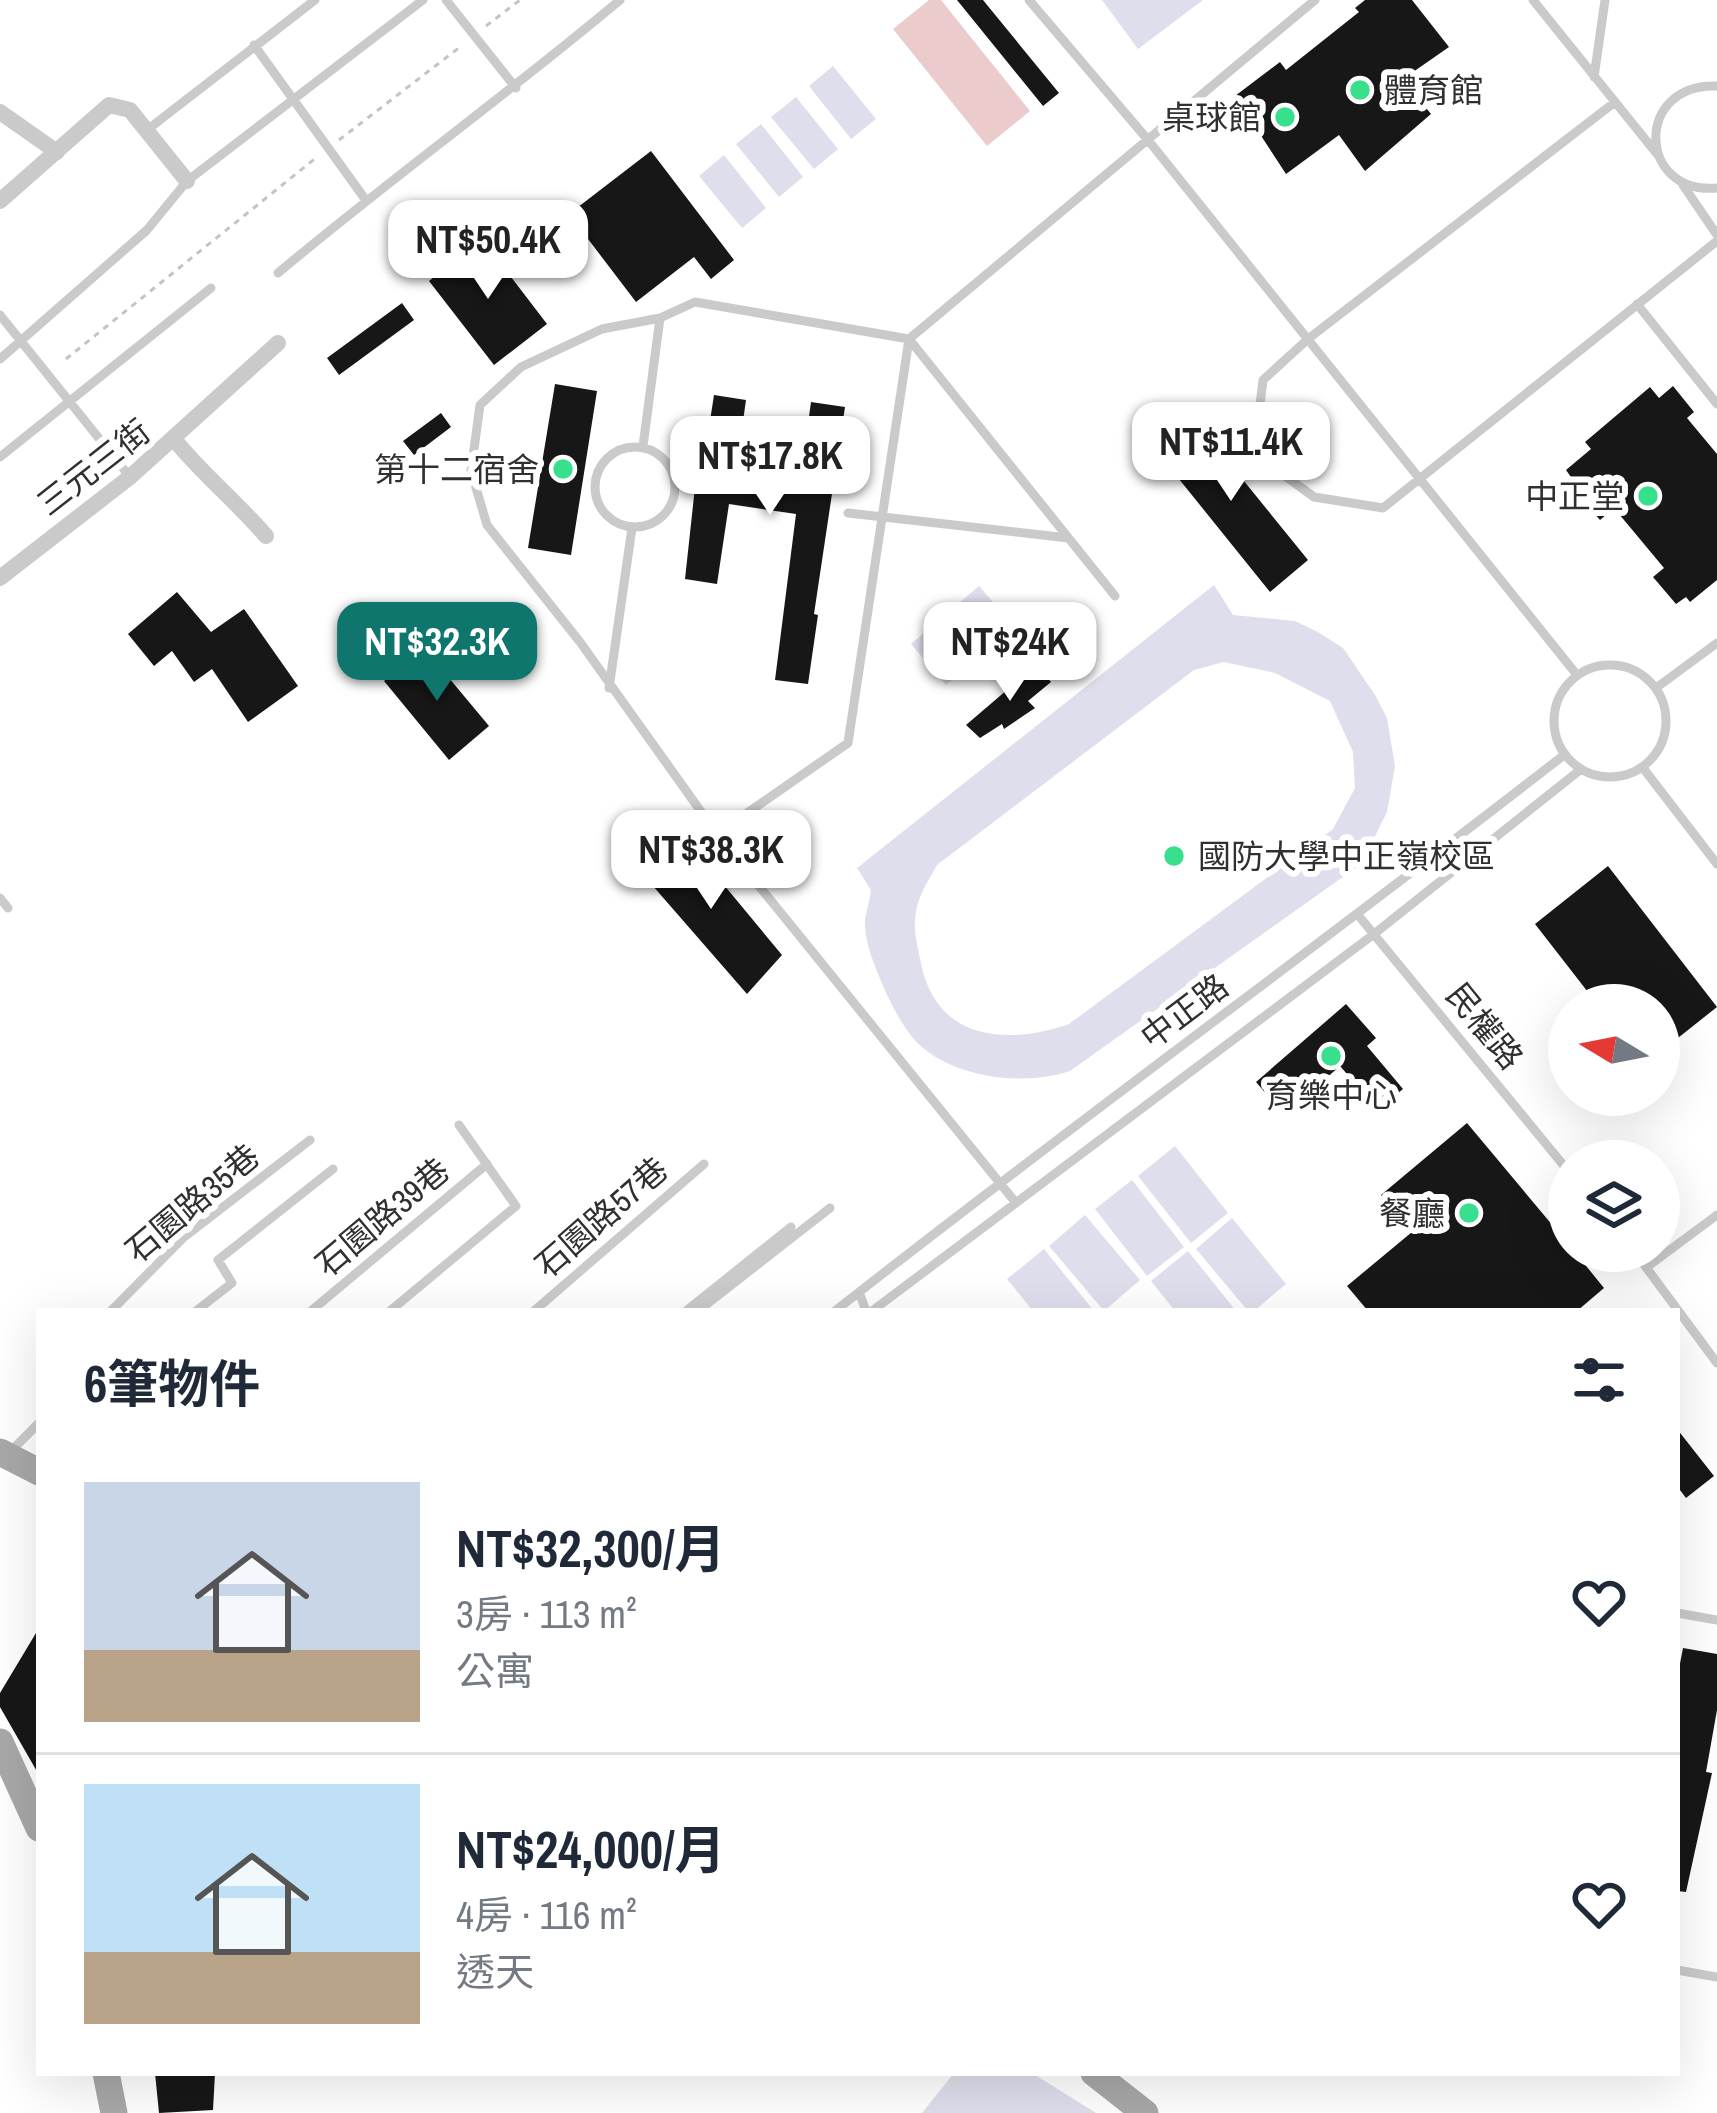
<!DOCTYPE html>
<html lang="zh-TW">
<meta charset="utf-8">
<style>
body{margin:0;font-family:"Archivo Narrow","Noto Sans TC",sans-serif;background:#f6f6f7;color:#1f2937;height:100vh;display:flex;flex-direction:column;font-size:45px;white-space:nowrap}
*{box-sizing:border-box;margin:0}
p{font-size:39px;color:#747a83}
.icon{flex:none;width:66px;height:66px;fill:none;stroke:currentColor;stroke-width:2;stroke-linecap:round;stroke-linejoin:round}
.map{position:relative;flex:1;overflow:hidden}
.drawer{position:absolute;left:36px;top:1308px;width:1644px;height:768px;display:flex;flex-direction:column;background:#fff;border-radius:0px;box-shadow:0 12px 48px #0002}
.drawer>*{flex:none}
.needle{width:78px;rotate:280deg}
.fabs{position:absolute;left:1548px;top:984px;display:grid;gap:24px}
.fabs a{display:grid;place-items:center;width:132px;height:132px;border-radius:50%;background:#fff;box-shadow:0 12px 48px #0002;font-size:60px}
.price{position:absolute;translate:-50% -102px;padding:0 27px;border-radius:24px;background:#fff;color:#222;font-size:39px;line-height:78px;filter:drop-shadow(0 3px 6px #0008)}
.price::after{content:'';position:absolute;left:50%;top:72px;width:36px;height:27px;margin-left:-18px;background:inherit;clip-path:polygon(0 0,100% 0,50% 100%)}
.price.on{background:#0f766e;color:#fff}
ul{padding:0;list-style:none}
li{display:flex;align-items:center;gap:36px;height:300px;padding:0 48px}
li+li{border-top:3px solid #e0e1e3}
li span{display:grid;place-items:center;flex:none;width:336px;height:240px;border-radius:0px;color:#555}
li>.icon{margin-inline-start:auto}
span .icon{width:144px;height:144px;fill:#fffc;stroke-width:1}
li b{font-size:51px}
h2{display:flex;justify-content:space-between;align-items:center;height:144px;padding:0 48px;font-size:51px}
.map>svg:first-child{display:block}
.green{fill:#dfdeec;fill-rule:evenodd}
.water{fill:#ebcbcc}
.building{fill:#171717}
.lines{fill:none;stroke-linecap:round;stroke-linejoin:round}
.path{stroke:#c4c4c4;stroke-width:3;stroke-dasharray:6 6;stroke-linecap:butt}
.lane{stroke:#cacaca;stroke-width:9}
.street{stroke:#cacaca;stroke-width:16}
.primary{stroke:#a8a8a8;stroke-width:27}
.poi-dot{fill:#38e08d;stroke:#fff;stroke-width:4.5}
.labels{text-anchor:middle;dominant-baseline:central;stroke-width:12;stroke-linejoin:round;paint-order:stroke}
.poi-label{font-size:33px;fill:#303030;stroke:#fff;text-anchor:end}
.street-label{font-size:33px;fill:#303030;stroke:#fff}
</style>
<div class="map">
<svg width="1717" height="2113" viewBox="0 0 1717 2113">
<rect width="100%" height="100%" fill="#fff"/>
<path class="green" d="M1102,0h101l-65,49z
M833,66l43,53 -25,20 -42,-53z
M796,97l42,52 -24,20 -43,-52z
M761,124l42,53 -24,20 -43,-53z
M724,155l42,53 -24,20 -43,-52z
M1214,585l19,30 62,6 23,11 25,16 32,47 12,23 8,48 -8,46 -26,52 -291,207c-47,16 -123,7 -157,-33 -14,-17 -24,-38 -32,-57 -7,-17 -15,-36 -16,-54 -1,-11 5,-25 6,-37l-14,-22zM1224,662l51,11 55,28 23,51 2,36 -22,41 -264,195c-63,22 -133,16 -148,-61 -4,-19 -9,-36 -4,-56 3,-14 13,-29 20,-42l257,-195z
M979,586l35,40 -68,59 -35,-41z
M1175,1146l53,67 -37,30 -53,-67z
M1132,1180l52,67 -37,29 -52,-67z
M1085,1215l55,65 -36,31 -55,-65z
M1232,1218l54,66 -32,27h-6l-52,-62z
M1044,1249l50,62h-61l-26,-32z
M1188,1251l48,60h-61l-24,-30z
M954,2073h78l64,40h-174z"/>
<path class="water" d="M929,0h12l89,111 -43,35 -94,-117z"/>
<path class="building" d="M957,0h26l76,93 -16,13z
M1365,0h47l37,47 -46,32 28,35 -66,57 -26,-36 -53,39 -51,-78 45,-34 6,8 73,-58 -4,-4z
M651,151l83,109 -23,19 -17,-22 -58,45 -67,-88z
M482,239l65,85 -53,41 -65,-84z
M402,303l12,17 -75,55 -12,-17z
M555,384l42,7 -26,164 -43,-7z
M1673,386l21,26 -7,6 30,36v126l-27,22 -4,-5 -10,7 -23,-27 11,-9 -50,-60 -14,12 -31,-36 4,-4 -7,-10 25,-21 -6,-7 65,-55 9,11z
M714,395l32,5 -10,71 64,10 11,-79 34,5 -31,207 4,1 -10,69 -33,-4 21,-166 -67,-10 -12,80 -32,-5 11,-101 5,1z
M441,413l10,14 -37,28 -11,-14z
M1192,417l116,143 -38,32 -116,-144z
M177,592l34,40 33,-23 54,77 -50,36 -36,-53 -18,13 -22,-31 -18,15 -26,-32z
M424,648l65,78 -40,34 -65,-79z
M1036,665l15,17 -23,19 7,7 -31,21 -2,-5 -22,14 -14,-13z
M685,838l97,117 -35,39 -108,-124 17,-24z
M1608,866l109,141 -58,46v-48h-61l-63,-81z
M1346,1004l30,34 -9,8 36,43 -25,21 -38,-44 -56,49 -28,-33z
M1467,1123l102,122v6h5l30,37 -27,23h-209l-21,-25 65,-54 -31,-37z
M1677,1429l37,47 -28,22 -9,-12z
M39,1628v147l-39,-68v-14z
M1683,1648l34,6v56l-11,62 6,1 -26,119 -9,-1v-212z
M155,2073h60l-2,37 -54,3z"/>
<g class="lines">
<path class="path" d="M486,26l34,-26
M339,140l121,-93
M66,359l251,-202"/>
<path class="lane" d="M446,0l70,88
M1029,0l119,140 429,535
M1533,0l124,154
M254,45l111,154
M1594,77l11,-77
M1717,86c-83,-3 -80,109 0,102
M1615,102l-307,237 -45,41 -6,49 20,41 37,27 69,11 334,-267
M147,130l168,-130
M1683,185l34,50
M278,273c112,-94 230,-179 342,-273
M1637,304l80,100
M0,315l130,162
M0,359l147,-129 40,-49 236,-181
M643,446l17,-128
M595 487a40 40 0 1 1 80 0a40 40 0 1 1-80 0Z
M0,457l211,-169
M848,513l220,25
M1554 721a56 56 0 1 1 112 0a56 56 0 1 1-112 0Z
M609,688l23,-160
M1656,688l61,-45
M1643,768l74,96
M717,834l131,-91 61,-404 206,257
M0,898l8,10
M1358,915l211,257
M1016,1203l-299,-369 -137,-192 -93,-117 -16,-54 9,-66 41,-38 81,-38 58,-11 35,-16 214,37 406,-339
M1634,1251l83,112
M1647,1267l70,-52
M859,1292l7,19
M111,1311l72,-73 127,-98
M196,1311l36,-28 -14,-23 115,-91
M311,1311l176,-147
M390,1311l126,-105 -57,-81
M534,1311l170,-147
M686,1311l105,-84
M698,1311l132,-103
M835,1311c240,-189 488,-368 729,-556
M872,1311l502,-377 206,-164
M9,1453l30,-30
M1677,1613l40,7
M1677,1970l40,7"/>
<path class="street" d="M0,112l57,40
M0,201l109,-96 21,5 57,71
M173,438l105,-95
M0,578l130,-101 43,-39c29,36 64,64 93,98"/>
<path class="primary" d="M0,1452l39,20
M0,1742l39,86
M106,2073l8,40
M1094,2073l51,40"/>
</g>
<g class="poi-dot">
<circle cx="1360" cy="90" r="12"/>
<circle cx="1285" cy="117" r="12"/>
<circle cx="563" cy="469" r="12"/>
<circle cx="1648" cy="496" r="12"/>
<circle cx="1174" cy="856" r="12"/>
<circle cx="1331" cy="1056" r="12"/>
<circle cx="1469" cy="1213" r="12"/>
</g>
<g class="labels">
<g class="poi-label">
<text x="1384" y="90" text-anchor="start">體育館</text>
<text x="1261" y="117">桌球館</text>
<text x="539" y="469">第十二宿舍</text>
<text x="1624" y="496">中正堂</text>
<text x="1198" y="856" text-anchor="start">國防大學中正嶺校區</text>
<text x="1331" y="1095" text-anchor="middle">育樂中心</text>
<text x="1445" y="1213">餐廳</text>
</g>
<g class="street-label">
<text transform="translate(93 467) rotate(-38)">三元三街</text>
<text transform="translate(1184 1011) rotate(-37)">中正路</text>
<text transform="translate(1485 1026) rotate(51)">民權路</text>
<text transform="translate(192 1203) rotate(-40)">石園路35巷</text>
<text transform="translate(382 1217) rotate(-40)">石園路39巷</text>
<text transform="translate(601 1217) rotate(-41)">石園路57巷</text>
</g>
</g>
</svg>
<div class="fabs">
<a><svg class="needle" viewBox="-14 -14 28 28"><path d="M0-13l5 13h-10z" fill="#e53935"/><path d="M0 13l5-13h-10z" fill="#747a83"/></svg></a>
<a><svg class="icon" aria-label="layers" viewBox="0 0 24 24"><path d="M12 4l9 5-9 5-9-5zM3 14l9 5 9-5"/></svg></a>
</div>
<b class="price" style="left:488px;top:302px">NT$50.4K</b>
<b class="price" style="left:1231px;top:504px">NT$11.4K</b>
<b class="price" style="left:770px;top:518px">NT$17.8K</b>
<b class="price on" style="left:437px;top:704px">NT$32.3K</b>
<b class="price" style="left:1010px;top:704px">NT$24K</b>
<b class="price" style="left:711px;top:912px">NT$38.3K</b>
<section class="drawer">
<h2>6筆物件<svg class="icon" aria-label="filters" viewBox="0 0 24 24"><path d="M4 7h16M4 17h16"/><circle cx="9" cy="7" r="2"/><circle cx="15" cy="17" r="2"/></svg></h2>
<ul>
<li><span style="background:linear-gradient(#c9d6e8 70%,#b9a48a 0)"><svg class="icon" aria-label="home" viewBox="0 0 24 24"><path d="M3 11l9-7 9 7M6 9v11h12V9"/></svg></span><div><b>NT$32,300/月</b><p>3房 · 113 m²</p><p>公寓</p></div><svg class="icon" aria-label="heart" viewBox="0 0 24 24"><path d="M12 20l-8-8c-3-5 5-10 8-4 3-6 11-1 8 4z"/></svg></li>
<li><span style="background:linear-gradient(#bfe0f5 70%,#b9a48a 0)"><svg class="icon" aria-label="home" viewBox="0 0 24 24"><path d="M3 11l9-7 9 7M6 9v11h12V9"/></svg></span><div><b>NT$24,000/月</b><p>4房 · 116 m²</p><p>透天</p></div><svg class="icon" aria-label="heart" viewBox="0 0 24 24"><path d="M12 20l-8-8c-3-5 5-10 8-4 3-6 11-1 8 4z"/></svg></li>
</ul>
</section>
</div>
